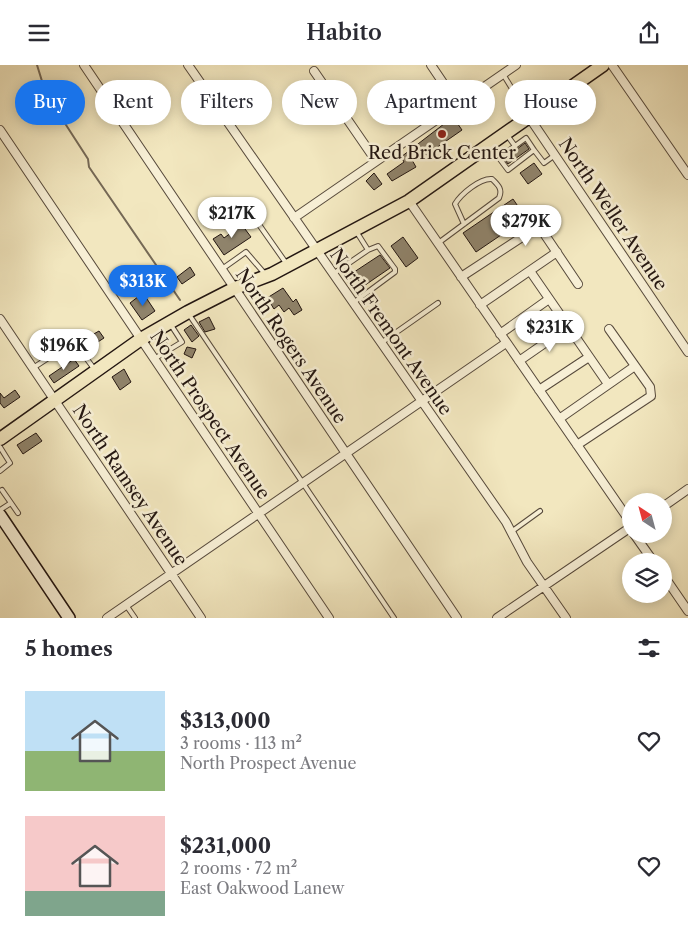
<!DOCTYPE html>
<meta charset="utf-8">
<style>
body{margin:0;font-family:"Libre Caslon Text",serif;background:#f2f2f3;color:#2b2b33;height:100vh;display:flex;flex-direction:column;font-size:19px;white-space:nowrap}
*{box-sizing:border-box;margin:0}
p{font-size:16px;color:#7c7c81}
.icon{flex:none;width:28px;height:28px;fill:none;stroke:currentColor;stroke-width:2;stroke-linecap:round;stroke-linejoin:round}
.map{position:relative;height:553px;overflow:hidden}
.details{display:flex;flex-direction:column;background:#fff;flex:1}
.details>*{flex:none}
.banner{position:absolute;left:15px;top:15px;width:659px;height:45px;display:flex;gap:10px}
.needle{width:32px;rotate:324deg}
.controls{position:absolute;left:622px;top:428px;display:grid;gap:10px}
.controls a{display:grid;place-items:center;width:50px;height:50px;border-radius:50%;background:#fff;box-shadow:0 2px 12px #0003;font-size:25px}
.price{position:absolute;translate:-50% -42px;padding:0 11px;border-radius:18px;background:#fff;color:#222;font-size:16px;line-height:32px;filter:drop-shadow(0 1px 2px #0008)}
.price::after{content:'';position:absolute;left:50%;top:30px;width:15px;height:11px;margin-left:-8px;background:inherit;clip-path:polygon(0 0,100% 0,50% 100%)}
.price.selected{background:#1a73e8;color:#fff}
ul{padding:0;list-style:none}
li{display:flex;align-items:center;gap:15px;height:125px;padding:0 25px}
li span{display:grid;place-items:center;flex:none;width:140px;height:100px;border-radius:0px;color:#555}
li>.icon{margin-inline-start:auto}
span .icon{width:60px;height:60px;fill:#fffc;stroke-width:1}
li b{font-size:21px}
h2{display:flex;justify-content:space-between;align-items:center;height:60px;padding:0 25px;font-size:21px}
.chip{padding:0 18px;border-radius:22px;background:#fff;box-shadow:0 2px 12px #0003;font-size:18px;line-height:45px}
.chip.selected{background:#1a73e8;color:#fff}
header{display:flex;justify-content:space-between;align-items:center;height:65px;padding:0 25px;background:#fff;font-size:22px;font-weight:600}
.map>svg:first-child{display:block}
.lines{fill:none;stroke-linecap:round;stroke-linejoin:round}
.stream{stroke:#756956;stroke-width:2}
.building{fill:#8f836b;stroke:#231611}
.service-casing{stroke:#574a3c;stroke-width:6}
.minor-casing{stroke:#574a3c;stroke-width:10}
.secondary-casing{stroke:#231611;stroke-width:14}
.primary-casing{stroke:#231611;stroke-width:15}
.service{stroke:#f7efd5;stroke-width:4}
.minor{stroke:#f7efd5;stroke-width:8}
.secondary{stroke:#f7efd5;stroke-width:11}
.primary{stroke:#f2e7bf;stroke-width:12}
.poi-dot{fill:#8f2418;stroke:#f7efd5;stroke-width:2}
.labels{text-anchor:middle;dominant-baseline:central;stroke-width:5;stroke-linejoin:round;paint-order:stroke}
.poi-label{font-size:18px;fill:#231611;stroke:#f7efd5}
.street-label{font-size:18px;fill:#231611;stroke:#f7efd5}
</style>
<header><svg class="icon" aria-label="menu" viewBox="0 0 24 24"><path d="M4 6h16M4 12h16M4 18h16"/></svg>Habito<svg class="icon" aria-label="share" viewBox="0 0 24 24"><path d="M12 15V3M7 8l5-5 5 5M5 13v7h14v-7"/></svg></header>
<div class="map">
<svg width="688" height="553" viewBox="0 0 688 553">
<rect width="100%" height="100%" fill="#f2e7bf"/>
<filter id="stains"><feTurbulence type="fractalNoise" baseFrequency=".004" numOctaves="4"/><feColorMatrix values="0 0 0 0 .2 0 0 0 0 .09 0 0 0 0 .02 0 0 0 .5 -.17"/></filter>
<radialGradient id="worn" r=".72"><stop offset=".6" stop-color="#630" stop-opacity="0"/><stop offset="1" stop-color="#630" stop-opacity=".3"/></radialGradient>
<g class="lines">
<path class="stream" d="M37,0l9,29 42,65 1,8 91,133"/>
</g>
<path class="building" d="M453,52l9,13 -36,25 -3,-4 -11,9 4,7 -24,14 -5,-7 17,-12 -3,-5z
M525,78l4,6 -21,15 -4,-5z
M534,98l8,11 -14,10 -8,-11z
M374,108l8,11 -8,6 -8,-9z
M513,134l13,19 -50,34 -13,-19z
M239,156l12,16 -27,18 -11,-16 8,-5 3,4 11,-8 -3,-4z
M403,172l15,21 -12,9 -15,-21z
M380,190l10,13 -35,24 -10,-14z
M190,202l5,8 -13,9 -5,-7z
M283,223l10,14 3,-3 6,11 -8,5 -5,-7 -5,4 -5,-7 -5,4 -7,-11z
M143,228l12,18 -13,9 -12,-17z
M209,252l6,12 -10,3 -6,-10z
M191,260l8,11 -7,6 -8,-12z
M99,266l5,7 -14,9 -5,-8z
M187,282l9,2 -4,9 -8,-4z
M74,294l5,7 -25,17 -5,-7z
M124,304l7,13 -11,8 -8,-13z
M15,325l5,7 -16,11 -4,-5v-10l4,5z
M36,368l6,8 -19,13 -6,-9z"/>
<g class="lines">
<defs>
<path id="service" d="M503,9l25,41
M507,70l8,11 -16,12 9,12 26,-20 -8,-12 -11,8
M534,85l10,13 11,-8
M260,161l26,37
M437,179l62,-46c4,-9 -1,-13 -7,-19 -12,-1 -31,15 -37,25l9,20
M222,204l24,-17 19,22
M333,209l35,-24
M353,238l42,-31v-3l-17,-23 -10,4 -12,-19
M188,248l206,305
M158,268l10,17
M381,278l57,-40
M154,294l28,-17 -11,-17
M33,303l38,-25h4l20,27
M0,382l10,16 -10,8
M2,425l16,23
M0,445l11,-7
M511,467l29,-21
M126,540l9,13"/>
<path id="minor" d="M84,0l373,553
M188,0l318,457 21,40 39,56
M431,0l27,40
M612,0l76,110
M314,6l62,90
M529,52l159,235
M0,65l329,488
M409,136l222,322
M294,153l222,-153
M530,206l78,113
M461,212l78,-51 39,58
M480,240l77,-53
M0,254l201,299
M500,269l49,-35
M519,296l49,-34
M539,325l50,-33
M559,354l76,-53
M577,380l74,-49 -1,-9 -41,-58
M664,441l24,-17
M634,469l19,27
M664,511l24,35
M107,553l399,-275
M497,553l134,-91"/>
<path id="secondary" d="M0,450l69,103"/>
<path id="primary" d="M0,374l141,-100 47,-27 47,-24 37,-14 137,-73 194,-136"/>
</defs>
<use href="#service" class="service-casing"/>
<use href="#minor" class="minor-casing"/>
<use href="#secondary" class="secondary-casing"/>
<use href="#primary" class="primary-casing"/>
<use href="#service" class="service"/>
<use href="#minor" class="minor"/>
<use href="#secondary" class="secondary"/>
<use href="#primary" class="primary"/>
</g>
<circle class="poi-dot" cx="442" cy="69" r="5"/>
<g class="labels">
<g class="poi-label">
<text x="442" y="88">Red Brick Center</text>
</g>
<g class="street-label">
<text transform="translate(613 149) rotate(56)">North Weller Avenue</text>
<text transform="translate(391 267) rotate(55)">North Fremont Avenue</text>
<text transform="translate(291 281) rotate(56)">North Rogers Avenue</text>
<text transform="translate(210 350) rotate(56)">North Prospect Avenue</text>
<text transform="translate(130 420) rotate(56)">North Ramsey Avenue</text>
</g>
</g>
<rect width="100%" height="100%" filter="url(#stains)"/>
<rect width="100%" height="100%" fill="url(#worn)"/>
</svg>
<div class="controls">
<a><svg class="needle" viewBox="-14 -14 28 28"><path d="M0-13l5 13h-10z" fill="#e53935"/><path d="M0 13l5-13h-10z" fill="#7c7c81"/></svg></a>
<a><svg class="icon" aria-label="layers" viewBox="0 0 24 24"><path d="M12 4l9 5-9 5-9-5zM3 14l9 5 9-5"/></svg></a>
</div>
<b class="price" style="left:232px;top:174px">$217K</b>
<b class="price" style="left:526px;top:182px">$279K</b>
<b class="price selected" style="left:143px;top:242px">$313K</b>
<b class="price" style="left:550px;top:288px">$231K</b>
<b class="price" style="left:64px;top:306px">$196K</b>
<div class="banner">
<a class="chip selected">Buy</a>
<a class="chip">Rent</a>
<a class="chip">Filters</a>
<a class="chip">New</a>
<a class="chip">Apartment</a>
<a class="chip">House</a>
</div>
</div>
<section class="details">
<h2>5 homes<svg class="icon" aria-label="filters" viewBox="0 0 24 24"><path d="M4 7h16M4 17h16"/><circle cx="9" cy="7" r="2"/><circle cx="15" cy="17" r="2"/></svg></h2>
<ul>
<li><span style="background:linear-gradient(#bfe0f5 60%,#8fb573 0)"><svg class="icon" aria-label="home" viewBox="0 0 24 24"><path d="M3 11l9-7 9 7M6 9v11h12V9"/></svg></span><div><b>$313,000</b><p>3 rooms · 113 m²</p><p>North Prospect Avenue</p></div><svg class="icon" aria-label="heart" viewBox="0 0 24 24"><path d="M12 20l-8-8c-3-5 5-10 8-4 3-6 11-1 8 4z"/></svg></li>
<li><span style="background:linear-gradient(#f6c9c9 75%,#7fa58c 0)"><svg class="icon" aria-label="home" viewBox="0 0 24 24"><path d="M3 11l9-7 9 7M6 9v11h12V9"/></svg></span><div><b>$231,000</b><p>2 rooms · 72 m²</p><p>East Oakwood Lanew</p></div><svg class="icon" aria-label="heart" viewBox="0 0 24 24"><path d="M12 20l-8-8c-3-5 5-10 8-4 3-6 11-1 8 4z"/></svg></li>
</ul>
</section>
